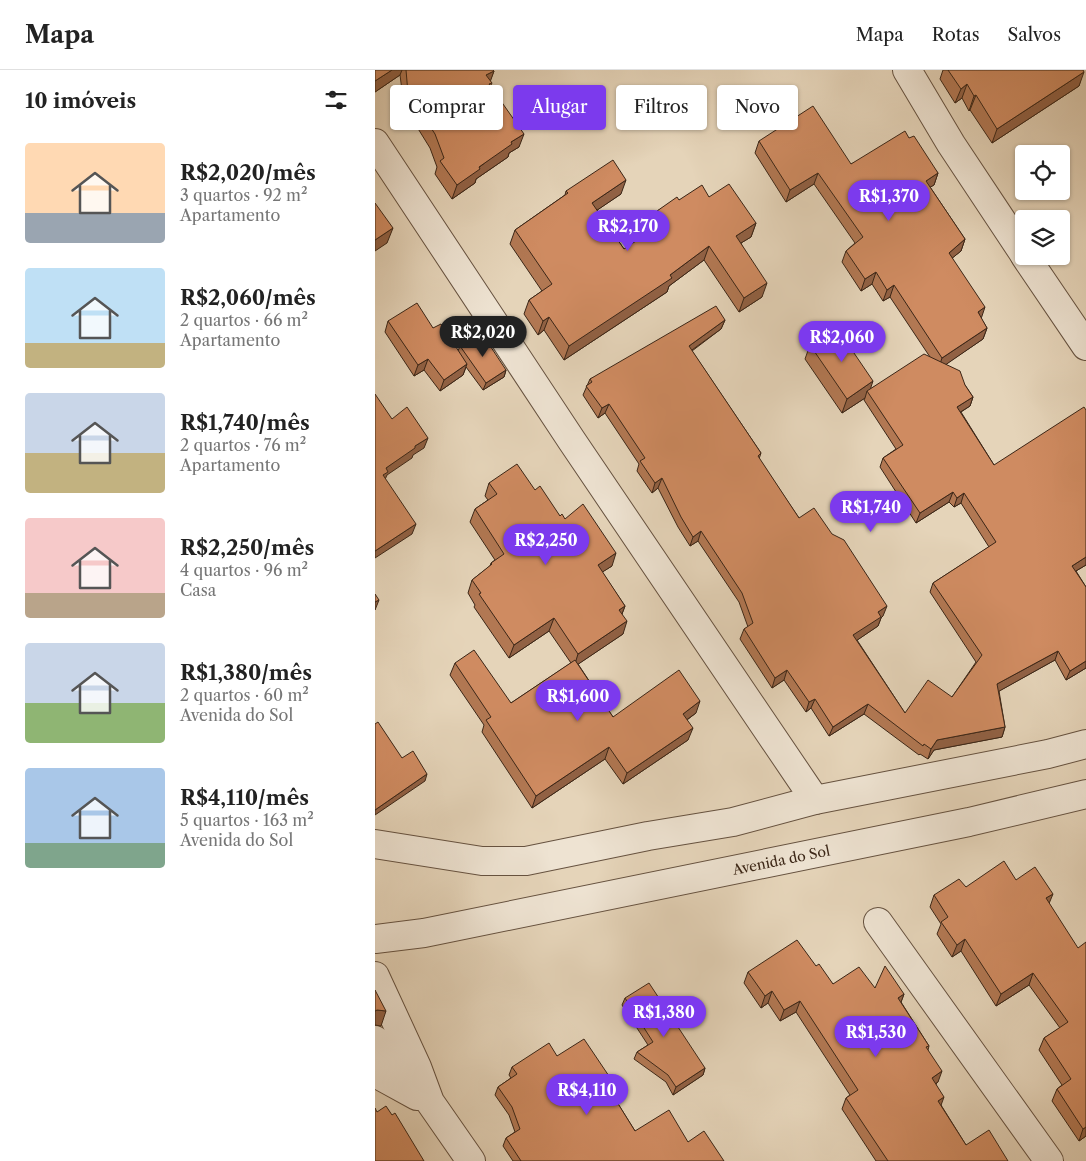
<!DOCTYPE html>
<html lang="pt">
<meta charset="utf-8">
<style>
body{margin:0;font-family:"Libre Caslon Text",serif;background:#f2f2f2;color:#222;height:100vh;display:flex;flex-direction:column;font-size:19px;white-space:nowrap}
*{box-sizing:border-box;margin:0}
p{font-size:16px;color:#767676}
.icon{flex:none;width:28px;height:28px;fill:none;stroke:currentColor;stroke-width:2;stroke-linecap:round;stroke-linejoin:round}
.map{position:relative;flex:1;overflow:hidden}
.side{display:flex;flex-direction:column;background:#fff;width:375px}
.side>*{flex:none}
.hud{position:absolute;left:15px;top:15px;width:475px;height:45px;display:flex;gap:10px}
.tools{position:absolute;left:640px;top:75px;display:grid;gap:10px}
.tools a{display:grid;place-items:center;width:55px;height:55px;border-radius:5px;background:#fff;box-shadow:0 1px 4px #0004;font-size:25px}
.price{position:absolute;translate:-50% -42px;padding:0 11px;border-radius:18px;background:#7c3aed;color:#fff;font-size:16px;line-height:32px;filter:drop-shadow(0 1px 2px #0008)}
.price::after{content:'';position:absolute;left:50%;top:30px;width:15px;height:11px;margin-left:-8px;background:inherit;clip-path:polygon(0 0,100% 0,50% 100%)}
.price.current{background:#222;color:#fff}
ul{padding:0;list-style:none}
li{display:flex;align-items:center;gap:15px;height:125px;padding:0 25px}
li span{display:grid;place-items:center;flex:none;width:140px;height:100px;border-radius:5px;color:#555}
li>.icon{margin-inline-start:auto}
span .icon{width:60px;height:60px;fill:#fffc;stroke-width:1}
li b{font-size:21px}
h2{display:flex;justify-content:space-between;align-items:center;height:60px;padding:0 25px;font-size:21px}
.pill{padding:0 18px;border-radius:5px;background:#fff;box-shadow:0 1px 4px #0004;font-size:18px;line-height:45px}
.pill.current{background:#7c3aed;color:#fff}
header{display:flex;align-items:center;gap:30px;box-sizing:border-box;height:70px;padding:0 25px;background:#fff;border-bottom:1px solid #e0e0e0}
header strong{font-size:24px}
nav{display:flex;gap:28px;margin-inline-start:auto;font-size:18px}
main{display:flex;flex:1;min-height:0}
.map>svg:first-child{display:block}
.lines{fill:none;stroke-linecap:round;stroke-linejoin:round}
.minor-casing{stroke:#665240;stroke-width:30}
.minor{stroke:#eee3d2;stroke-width:28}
.wall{fill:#b27853;stroke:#3b2617}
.shaded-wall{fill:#916144;stroke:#3b2617}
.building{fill:#cf8b61;stroke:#3b2617}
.labels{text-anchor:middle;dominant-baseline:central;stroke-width:4.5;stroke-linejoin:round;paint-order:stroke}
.street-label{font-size:14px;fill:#3b2617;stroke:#eee3d2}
</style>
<header>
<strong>Mapa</strong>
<nav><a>Mapa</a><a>Rotas</a><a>Salvos</a></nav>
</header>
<main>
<section class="side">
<h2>10 imóveis<svg class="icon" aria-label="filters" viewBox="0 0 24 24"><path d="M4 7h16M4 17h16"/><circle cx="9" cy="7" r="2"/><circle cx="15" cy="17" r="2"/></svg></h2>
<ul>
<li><span style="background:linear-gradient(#ffd9b3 70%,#9aa5b1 0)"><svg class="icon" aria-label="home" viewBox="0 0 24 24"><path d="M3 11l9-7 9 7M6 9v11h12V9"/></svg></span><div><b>R$2,020/mês</b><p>3 quartos · 92 m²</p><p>Apartamento</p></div></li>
<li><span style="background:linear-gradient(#bfe0f5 75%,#c2b280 0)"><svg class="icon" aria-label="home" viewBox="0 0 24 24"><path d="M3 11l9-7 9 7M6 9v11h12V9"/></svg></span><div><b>R$2,060/mês</b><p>2 quartos · 66 m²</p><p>Apartamento</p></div></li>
<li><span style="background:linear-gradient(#c9d6e8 60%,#c2b280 0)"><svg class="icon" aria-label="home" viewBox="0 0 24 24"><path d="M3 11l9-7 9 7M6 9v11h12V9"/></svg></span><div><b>R$1,740/mês</b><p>2 quartos · 76 m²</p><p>Apartamento</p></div></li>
<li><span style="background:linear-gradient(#f6c9c9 75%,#b9a48a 0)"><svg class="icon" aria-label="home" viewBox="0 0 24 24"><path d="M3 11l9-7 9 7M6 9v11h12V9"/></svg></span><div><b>R$2,250/mês</b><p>4 quartos · 96 m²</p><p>Casa</p></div></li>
<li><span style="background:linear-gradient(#c9d6e8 60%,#8fb573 0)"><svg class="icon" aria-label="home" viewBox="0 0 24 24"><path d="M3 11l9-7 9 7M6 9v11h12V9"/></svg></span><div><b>R$1,380/mês</b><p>2 quartos · 60 m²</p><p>Avenida do Sol</p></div></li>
<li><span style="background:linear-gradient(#a9c7e8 75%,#7fa58c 0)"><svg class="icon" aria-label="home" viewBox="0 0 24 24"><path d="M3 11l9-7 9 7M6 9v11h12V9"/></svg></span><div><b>R$4,110/mês</b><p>5 quartos · 163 m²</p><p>Avenida do Sol</p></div></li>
</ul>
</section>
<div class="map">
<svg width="711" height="1091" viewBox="0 0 711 1091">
<rect width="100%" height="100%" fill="#e5d4b9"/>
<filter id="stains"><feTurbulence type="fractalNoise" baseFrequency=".004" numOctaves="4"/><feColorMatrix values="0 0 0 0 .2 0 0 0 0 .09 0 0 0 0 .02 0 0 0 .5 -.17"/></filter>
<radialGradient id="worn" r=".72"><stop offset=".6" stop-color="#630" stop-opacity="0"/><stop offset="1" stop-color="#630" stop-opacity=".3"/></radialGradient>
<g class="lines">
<defs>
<g id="minor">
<path d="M532,0l44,74 73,110"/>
<path d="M0,73l197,298 243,359"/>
<path d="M650,186l61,90"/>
<path d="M0,774l107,17h44l122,-25 85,-14 82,-22 233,-46 38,-10"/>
<path d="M503,852l171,239"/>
<path id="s1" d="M0,869l49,-6 545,-111 117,-28"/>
<path d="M0,906l42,91 13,35 41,59"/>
<path d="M0,970l21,22 19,24"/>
<path d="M0,1003l42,23"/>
</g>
</defs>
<use href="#minor" class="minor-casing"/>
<use href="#minor" class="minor"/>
</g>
<path class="wall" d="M0,0h118l1,1 -4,10 2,2 -1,2 28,62 -10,6 -1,4 -32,22 -1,4 -23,16 -17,-25 2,-7 -7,-19 -26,-42 -4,-31 -25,17z
M568,0h140l-4,16 -87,57 -22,-33 -1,1 -7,-13 -7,5 -15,-24z
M534,68l29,35 -4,12 -4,2 35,52 -4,12 -9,7 29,60 6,10 -4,11 -37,25 19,21 8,12 -3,9 -9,6 33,53 92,100 -10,6 10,16v81l-20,12 -11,-20 -56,31 6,36 -3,10 -68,13 -6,9 -8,-5 -1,1 -55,-41 -35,22 -18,-28 -5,4 -22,-32 -12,8 -32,-49 4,-10 4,-2 -9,-25 -41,-61 -8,5 -12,-19 -20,-39 -6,5 -15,-22 2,-7 -34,-51 -7,5 -15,-23 7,-16 135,-59 -4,9 -29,22 69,102 -2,6 40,59 84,98 -2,2 -3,8 -21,14 48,73 47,-16 24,-35 -46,-70 3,-9 56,-36 -28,-44 -7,4 -5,-5 -33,21 -36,-56 3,-9 13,-9 -32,-49 1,-2 -23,15 -37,-54 5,-14 60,44 60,-32 -40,-60 -7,4 -11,-17 -11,7 -19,-29 4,-11 9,-8 -41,-59 -28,18 -31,-49 4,-12 92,23z
M191,121l55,3 -24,16 27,39 31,-20 -3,-4 5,-14 22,-11 30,-3 47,26 -5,14 -10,6 21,54 -23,15 -35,-52 -35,26 -2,6 -103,68 -20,-30 -6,5 -14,-21 5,-14 13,-9 -32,-47 5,-14 50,-35z
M13,251l45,7 25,23 2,-5 46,24 -2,7 -21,13 -17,-23 -3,8 -23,16 -16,-21 -10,6 -29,-44z
M114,413l46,7 25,26 5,3 47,47 -10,6 23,34 -3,8 1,20 -45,30 35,53 83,-4 -9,7 1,20 -65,44 -18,-25 -73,49 -50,-76 2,-7 -34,-50 5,-12 56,40 60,-40 -22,-32 -40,27 -35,-51 1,-2 -7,-12 4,-13 18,-14 1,-3 4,-3 -25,-38 5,-13 13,-9 -3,-4z
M591,817l83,16 37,233 -7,5 -27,-40 5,-12 5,-4 -23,-35 5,-12 16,-10 -31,-43 -33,21 -35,-55 -9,6 -15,-23 4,-10 -11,-17 4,-12z
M441,896l17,18 42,4 29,6 -3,8 28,44 -1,4 10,32 -2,2 5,21 25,40 42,16h-132l-34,-52 4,-11 4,-3 -54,-83 -16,9 -12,-18 -7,5 -17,-25 4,-11z
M250,928l80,70 -2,7 -30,20 -7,-13 -32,-23 3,-7 11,-7 -26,-40z
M182,986l56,26 -3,9 25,40 53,11 36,19h-211l-10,-15 3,-8 9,-6 -6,-17 -14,-20 3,-8 13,-9 -2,-3 3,-8z"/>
<path class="shaded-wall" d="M17,0h10l-2,5 -25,17v-11z
M119,1l-5,14 -3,-10z
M709,2l-5,14 -87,57 5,-14z
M592,14l-5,14 -7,5 6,-14z
M601,25l-6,15 -1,1 5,-15z
M149,64l-5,13 -10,6 -1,4 -32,22 -1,4 -23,16 5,-14 54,-43z
M443,103l-4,11 -28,18 4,-12z
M563,103l-4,12 -12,7 4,-11z
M251,110l-5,14 -34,23 5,-14z
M381,153l-5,14 -20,12 5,-13z
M18,158l-6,15 -12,8v-11z
M590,169l-4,12 -16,13 4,-11z
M334,176l-5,14 -35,26 -2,6 -103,68 5,-14 101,-71z
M501,202l-4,12 -11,7 4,-12z
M392,213l-5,14 -23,15 5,-14z
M519,215l-4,12 -7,4 4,-11z
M610,237l-4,12 -3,-7z
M174,247l-5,13 -6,5 5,-14z
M350,250l-4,9 -36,26 4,-9z
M612,258l-4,11 -45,31 4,-12z
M53,289l-4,11 -10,6 4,-11z
M92,294l-4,11 -23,16 4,-11z
M131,300l-2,7 -21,13 3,-7z
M498,311l-4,12 -2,-2 -2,7 -23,15 5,-14z
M598,327l-3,9 -16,10 3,-9z
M234,334l-4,9 -7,5 4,-10z
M53,368l-4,10 -11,7 -1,3 -25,17 -3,7 -5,3 7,-17 29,-22z
M287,408l-4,10 -6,5 3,-10z
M578,422l-4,10 -33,21 4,-10z
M589,423l-3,10 -7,4 3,-9z
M41,454l-4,10 -37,24v-7z
M326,461l-3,10 -8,5 3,-9z
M241,483l-4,13 -19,12 5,-13z
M711,487v8l-17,10 3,-9z
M4,530l-4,10v-8z
M250,536l-5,13 -1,-9z
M512,536l-4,10 -2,2 -3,8 -28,19 3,-10 25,-23z
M179,548l-5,13 -40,27 5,-13z
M252,551l-4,13 -49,33 4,-13z
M683,581l-3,9 -61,34 3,-10z
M711,591v7l-20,12 4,-9z
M412,600l-3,10 -12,8 3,-10z
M440,629l-4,9 -5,4 3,-10z
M325,631l-4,12 -18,13 5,-12z
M493,634l-4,10 -35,22 4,-9z
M630,657l-3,10 -68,13 -6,9 3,-10 6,-9z
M318,658l-5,12 -65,44 4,-11z
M234,677l-4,12 -73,49 4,-12z
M52,704l-2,7 -50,34v-5z
M678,824l-5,12 -2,-8z
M590,869l-4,12 -9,6 5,-12z
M658,903l-4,12 -33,21 5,-12z
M397,921l-4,12 -7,5 4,-12z
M529,924l-4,11 -2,-7z
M425,931l-4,11 -16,9 4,-11z
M2,940l9,1 -5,15 -6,-1v-14z
M330,998l-2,7 -30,20 3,-8z
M567,1001l-4,11 -11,7 5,-11z
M238,1012l-3,8 -6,5 3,-9z
M569,1027l-4,11 -2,-7z
M711,1057v9l-7,5 4,-12z"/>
<path class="building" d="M0,0h17l-17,11z
M31,0h87l1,1 -8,4 6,8 -3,1 35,50 -13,8 1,2 -33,23 1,2 -23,16 -17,-24 4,-3 -9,-24 -27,-41z
M573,0h135l1,2 -87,57 -21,-34 -2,1 -7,-12 -6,5z
M438,36l38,58 54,-33 4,7 5,-2 24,37 -12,8 39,58 -16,14 36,54 -7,5 9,16 -45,30 -48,-73 -7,5 -11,-18 -11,7 -19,-28 17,-14 -45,-64 -28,17 -31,-49z
M238,90l13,20 -34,23 32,46 40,-27 -7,-11 20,-14 2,3 23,-15 7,12 20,-13 27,39 -20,13 31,47 -23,15 -35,-52 -39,29 2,3 -103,68 -20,-29 -6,4 -14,-21 23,-16 -37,-54 53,-37 -2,-2z
M0,133l18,25 -18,12z
M42,233l16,25 8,-4 26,40 -23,16 -16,-21 -10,6 -30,-44z
M341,236l9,14 -36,26 72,107 -3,3 41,62 15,-10 18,26 12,6 43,66 -9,6 3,5 -28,18 52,78 23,-33 24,17 30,-42 -49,-72 63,-41 -32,-49 -7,5 -4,-6 -33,21 -37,-55 20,-13 -36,-54 57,-37 36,17 5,14 8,12 -16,10 37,58 90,-58 2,3v147l-14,9 14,21v74l-16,10 -12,-20 -61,33 8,43 -68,13 -6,9 -7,-5 -1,2 -55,-42 -35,23 -18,-28 -6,3 -22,-32 -12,8 -31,-49 9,-6 -11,-30 -41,-62 -8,6 -12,-20 -19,-39 -7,5 -15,-22 5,-3 -36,-54 -7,4 -16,-22 6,-4 -2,-3z
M462,258l36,53 -26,18 -37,-54z
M106,262l25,38 -20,13 -26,-37z
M0,324l17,25 15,-12 21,31 -13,8v2l-29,20 2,4 -5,3 33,49 -41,27z
M142,394l18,26 5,-4 20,30 2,-2 3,5 18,-15 33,49 -18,12 27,41 -6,4 8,11 -49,33 -24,-36 -40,27 -35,-51 2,-1 -9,-13 20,-16 -1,-1 13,-9 -29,-45 22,-15 -8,-11z
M0,524l4,6 -4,2z
M99,580l37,53 64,-43 38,57 66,-47 21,31 -17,13 10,14 -66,45 -18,-26 -73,49 -50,-76 5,-3 -36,-54z
M3,652l24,36 11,-7 14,23 -52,36v-86z
M629,791l12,19 19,-13 18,27 -7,4 32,50 8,-6v185l-3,2 -26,-40 14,-10 -27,-41 24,-16 -35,-49 -32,21 -36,-55 -8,6 -16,-23 7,-5 -14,-22 25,-16 7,8z
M422,870l19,26 3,-2 14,20 26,-17 16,21 10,-22 19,28 -6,4 31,48 -3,1 16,24 -10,7 12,19 -6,4 28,44 23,-15 19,31h-120l-42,-63 12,-8 -58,-89 -16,9 -12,-19 -7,5 -17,-24z
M274,913l56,85 -29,19 -8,-12 -31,-23 16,-10 -28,-44z
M0,920l11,21 -9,-1 -2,1z
M209,969l29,43 -6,4 28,45 34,-21 19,32 16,-11 20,30h-203l-15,-23 14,-9 -8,-22 -14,-20 19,-13 -5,-7 37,-24 8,13z
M11,1036l6,9 3,-2 29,48h-49v-53l2,4z"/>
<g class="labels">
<g class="street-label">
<text stroke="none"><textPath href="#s1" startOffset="414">Avenida do Sol</textPath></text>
</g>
</g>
<rect width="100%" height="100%" filter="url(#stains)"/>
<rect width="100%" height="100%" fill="url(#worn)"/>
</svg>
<div class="tools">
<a><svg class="icon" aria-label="locate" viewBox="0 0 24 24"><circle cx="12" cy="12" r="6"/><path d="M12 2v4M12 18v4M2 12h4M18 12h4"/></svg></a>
<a><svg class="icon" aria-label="layers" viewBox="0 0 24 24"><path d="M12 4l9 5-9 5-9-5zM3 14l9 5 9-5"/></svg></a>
</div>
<b class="price" style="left:514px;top:152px">R$1,370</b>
<b class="price" style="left:253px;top:182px">R$2,170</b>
<b class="price current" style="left:108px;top:288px">R$2,020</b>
<b class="price" style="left:467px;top:293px">R$2,060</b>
<b class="price" style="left:496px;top:463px">R$1,740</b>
<b class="price" style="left:171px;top:496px">R$2,250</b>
<b class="price" style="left:203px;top:652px">R$1,600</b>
<b class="price" style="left:289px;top:968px">R$1,380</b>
<b class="price" style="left:501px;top:988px">R$1,530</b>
<b class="price" style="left:212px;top:1046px">R$4,110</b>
<div class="hud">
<a class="pill">Comprar</a>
<a class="pill current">Alugar</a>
<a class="pill">Filtros</a>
<a class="pill">Novo</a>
</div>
</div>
</main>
